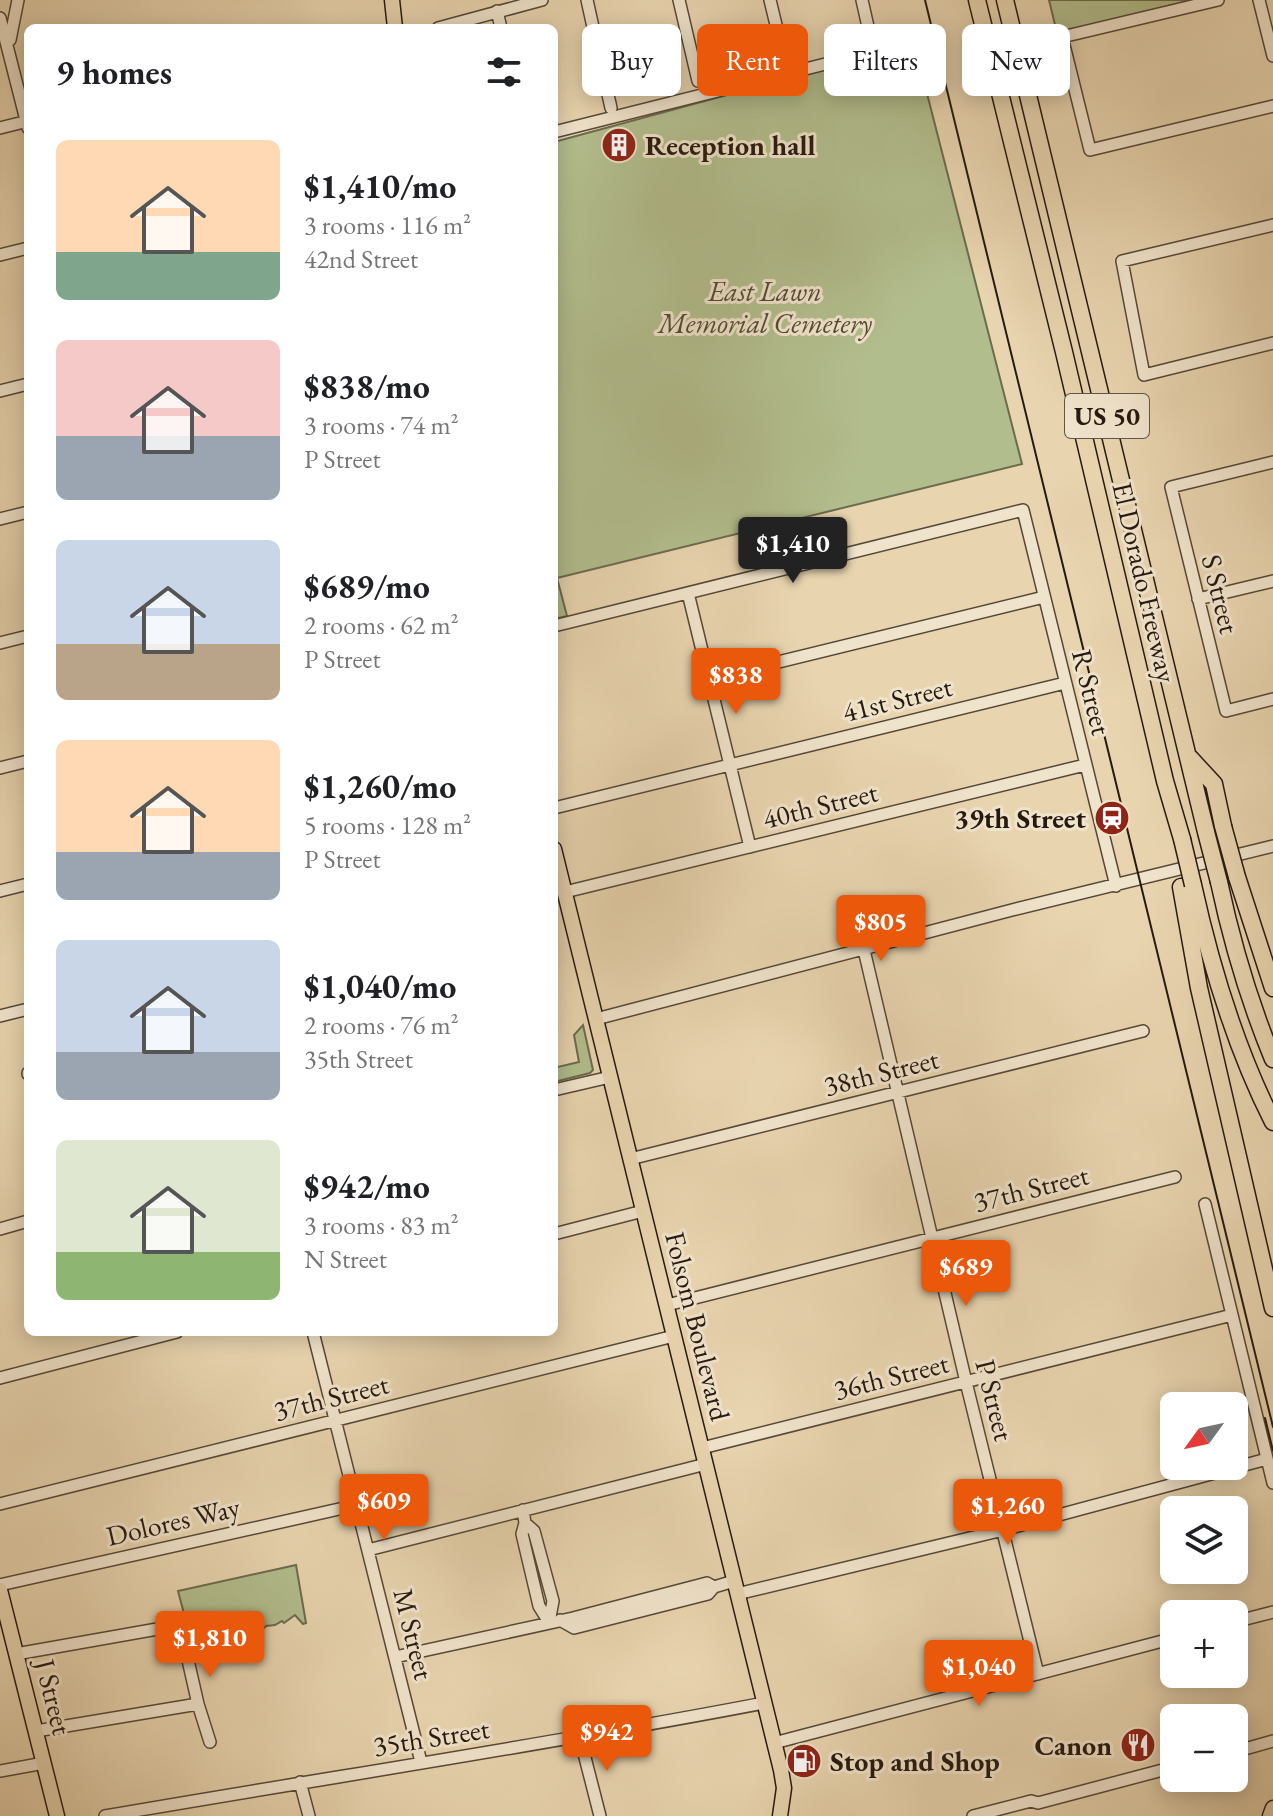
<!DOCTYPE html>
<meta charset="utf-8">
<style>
body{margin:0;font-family:"EB Garamond",serif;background:#f2f2f2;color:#202124;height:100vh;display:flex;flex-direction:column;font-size:30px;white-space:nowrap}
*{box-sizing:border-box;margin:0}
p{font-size:26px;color:#757577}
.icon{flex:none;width:44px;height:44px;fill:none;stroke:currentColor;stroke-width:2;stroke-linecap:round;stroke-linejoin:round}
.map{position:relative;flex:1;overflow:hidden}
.sheet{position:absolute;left:24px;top:24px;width:534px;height:1312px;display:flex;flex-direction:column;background:#fff;border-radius:12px;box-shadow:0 4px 20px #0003}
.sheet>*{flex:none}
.hud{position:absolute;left:582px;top:24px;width:570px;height:72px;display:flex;gap:16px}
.needle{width:52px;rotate:237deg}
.controls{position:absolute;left:1160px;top:1392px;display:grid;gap:16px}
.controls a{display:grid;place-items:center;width:88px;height:88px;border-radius:12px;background:#fff;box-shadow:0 4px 20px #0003;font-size:40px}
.price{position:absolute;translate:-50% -68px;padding:0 18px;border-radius:8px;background:#ea580c;color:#fff;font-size:26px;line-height:52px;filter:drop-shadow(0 2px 4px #0008)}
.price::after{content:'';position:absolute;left:50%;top:48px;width:24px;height:18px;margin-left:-12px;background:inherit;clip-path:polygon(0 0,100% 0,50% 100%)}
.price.active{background:#222;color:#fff}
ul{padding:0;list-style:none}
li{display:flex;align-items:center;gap:24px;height:200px;padding:0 32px}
li span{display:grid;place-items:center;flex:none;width:224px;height:160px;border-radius:12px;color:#555}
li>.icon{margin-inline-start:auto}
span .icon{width:96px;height:96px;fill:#fffc;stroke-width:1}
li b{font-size:34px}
h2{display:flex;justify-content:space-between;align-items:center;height:96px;padding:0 32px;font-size:34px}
.tag{padding:0 28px;border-radius:12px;background:#fff;box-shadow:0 4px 20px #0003;font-size:28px;line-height:72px}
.tag.active{background:#ea580c;color:#fff}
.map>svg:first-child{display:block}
.green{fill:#b2bd8d;stroke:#6c6b4e;stroke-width:2}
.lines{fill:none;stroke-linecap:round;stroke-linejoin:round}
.minor-casing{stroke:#564837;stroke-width:14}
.major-casing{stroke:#26190f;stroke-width:17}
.highway-casing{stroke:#26190f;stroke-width:19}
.minor{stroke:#f0e3cb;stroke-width:11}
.major{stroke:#e8d4af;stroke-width:14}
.highway{stroke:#e8d4af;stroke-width:16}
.tram{stroke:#26190f;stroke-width:2}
.highway-bridge-casing{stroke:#26190f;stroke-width:19;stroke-linecap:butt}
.highway-bridge{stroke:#e8d4af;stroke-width:16}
.labels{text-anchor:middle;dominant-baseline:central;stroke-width:6;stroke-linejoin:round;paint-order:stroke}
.shield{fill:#f0e3cb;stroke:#635647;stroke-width:2}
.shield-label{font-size:26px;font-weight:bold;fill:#26190f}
.poi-label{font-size:28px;font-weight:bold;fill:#26190f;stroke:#f0e3cb;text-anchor:start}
.park-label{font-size:28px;font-style:italic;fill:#504a35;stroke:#f0e3cb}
.street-label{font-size:28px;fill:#26190f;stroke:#f0e3cb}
</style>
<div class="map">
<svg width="1273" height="1816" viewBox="0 0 1273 1816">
<rect width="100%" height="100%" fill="#e8d4af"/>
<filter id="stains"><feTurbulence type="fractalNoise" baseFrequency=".0025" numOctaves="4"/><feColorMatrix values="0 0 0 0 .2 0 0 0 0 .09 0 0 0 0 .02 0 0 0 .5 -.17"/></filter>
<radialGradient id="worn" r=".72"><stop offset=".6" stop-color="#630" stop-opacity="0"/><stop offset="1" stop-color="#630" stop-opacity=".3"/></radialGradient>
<path class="green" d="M1049,0h143l-135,33z
M913,39l109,425 -465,114 10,38 -13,3v-477l258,-70z
M583,1025l10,45 -3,3 -36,9v-19l4,4 21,-5 -5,-27z
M296,1565l10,58 -3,1 -8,-9 -11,8 -2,-2 -7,4 -9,1 -6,6 -14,-1 -54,13 -14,-53z"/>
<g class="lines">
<defs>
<path id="minor" d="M587,0l24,108
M679,0l19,81
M770,0l14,58
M862,0l9,40
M1218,0l-156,37 28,113 183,-44
M1259,0l14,56
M497,11l4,17
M0,18l28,110
M438,28l104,-28
M10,40l8,-40
M0,128l28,-7
M554,132l359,-90
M1273,225l-151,36 22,114 129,-32
M0,255l28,-7
M0,391l28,-7
M1273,462l-102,25 55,224 47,-12
M0,519l28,-7
M688,593l62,254
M1198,599l75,-18
M554,626l469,-116 93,376
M0,643l28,-7
M709,679l335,-82
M0,768l28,-7
M554,808l511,-125
M0,891l28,-7
M565,892l520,-127
M864,950l102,432 72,292
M0,1016l28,-7
M596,1019l416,-109 261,-64
M28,1073v1
M554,1090l56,-13
M630,1159l513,-128
M1205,1204l68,279
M0,1229l28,-8
M554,1234l89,-23
M667,1305l508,-128
M313,1332l108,430
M0,1378l177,-46
M702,1448l530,-133
M0,1504l674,-168
M523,1510l2,13 -3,11 17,72 10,16
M525,1523l9,8 19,70 -4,21
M368,1550l338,-86
M0,1585l357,-80
M737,1594l266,-64 264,-71
M560,1620l14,8 134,-34 6,-7 20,-6
M1234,1622l39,-10
M16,1654l164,-29 18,79 12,38
M395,1657l178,-39 134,-35 7,4
M36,1731l162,-27
M580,1738l20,78
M774,1743l400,-105
M1234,1752l39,-11
M0,1771l44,-8
M300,1782l9,34
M105,1816c220,-38 440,-71 659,-113
M973,1816l58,-15 7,2 136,-36"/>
<path id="major" d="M392,0l3,28
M554,849l227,921 3,18 -4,28
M0,1590l57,226
M1270,1816l3,-8"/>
<path id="highway" d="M977,0l87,352 101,429 17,58
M1005,0l201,832
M1190,758l24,26 9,42
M1237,877l36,111
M1219,882c13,61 30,119 54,177
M1193,885c18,82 42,162 80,237
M1181,887l18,101 74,320"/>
</defs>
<use href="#minor" class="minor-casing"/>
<use href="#major" class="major-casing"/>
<use href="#highway" class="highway-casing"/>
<use href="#minor" class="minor"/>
<use href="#major" class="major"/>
<use href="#highway" class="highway"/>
<path class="tram" d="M925,0l348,1427
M1265,1418l8,33"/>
<defs>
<path id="highway-bridge" d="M1223,826l14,51
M1206,832l13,50
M1182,839l11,46"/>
</defs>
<use href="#highway-bridge" class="highway-bridge-casing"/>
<use href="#highway-bridge" class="highway-bridge"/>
</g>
<defs>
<symbol id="building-disc" viewBox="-11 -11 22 22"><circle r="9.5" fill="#8f2418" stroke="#f0e3cb"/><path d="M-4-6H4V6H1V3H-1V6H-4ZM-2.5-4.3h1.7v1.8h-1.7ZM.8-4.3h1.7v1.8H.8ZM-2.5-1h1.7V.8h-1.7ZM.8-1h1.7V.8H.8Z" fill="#fff"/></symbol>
<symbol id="station-disc" viewBox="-11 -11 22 22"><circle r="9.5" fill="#8f2418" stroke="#f0e3cb"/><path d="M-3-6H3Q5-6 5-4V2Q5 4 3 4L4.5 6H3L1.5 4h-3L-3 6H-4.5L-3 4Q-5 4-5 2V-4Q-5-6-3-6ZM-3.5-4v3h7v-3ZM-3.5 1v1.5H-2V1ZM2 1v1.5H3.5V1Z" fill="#fff"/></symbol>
<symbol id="restaurant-disc" viewBox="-11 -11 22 22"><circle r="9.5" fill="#8f2418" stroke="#f0e3cb"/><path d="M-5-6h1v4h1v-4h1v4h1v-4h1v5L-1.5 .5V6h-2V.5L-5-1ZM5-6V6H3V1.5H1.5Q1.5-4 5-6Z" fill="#fff"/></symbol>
<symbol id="fuel-disc" viewBox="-11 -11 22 22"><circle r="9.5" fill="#8f2418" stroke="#f0e3cb"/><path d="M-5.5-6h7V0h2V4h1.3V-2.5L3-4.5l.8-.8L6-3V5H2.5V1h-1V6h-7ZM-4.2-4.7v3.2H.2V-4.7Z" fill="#fff"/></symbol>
</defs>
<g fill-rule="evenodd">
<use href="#building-disc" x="599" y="125" width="40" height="40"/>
<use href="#station-disc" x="1092" y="798" width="40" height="40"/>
<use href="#restaurant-disc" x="1118" y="1725" width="40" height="40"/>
<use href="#fuel-disc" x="784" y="1741" width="40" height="40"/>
</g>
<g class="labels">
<rect class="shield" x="1065" y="394" width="84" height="44" rx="6"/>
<g class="shield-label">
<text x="1107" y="416">US 50</text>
</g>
<g class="poi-label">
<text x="645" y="145">Reception hall</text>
<text x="1086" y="818" text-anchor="end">39th Street</text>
<text x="1112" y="1745" text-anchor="end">Canon</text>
<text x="830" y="1761">Stop and Shop</text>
</g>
<g class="park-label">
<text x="765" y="291">East Lawn<tspan x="765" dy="32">Memorial Cemetery</tspan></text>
</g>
<g class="street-label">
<text transform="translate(1145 582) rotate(77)">El Dorado Freeway</text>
<text transform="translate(1221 594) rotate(76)">S Street</text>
<text transform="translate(1092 692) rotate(76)">R Street</text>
<text transform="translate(897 699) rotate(-14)">41st Street</text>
<text transform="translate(820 805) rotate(-14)">40th Street</text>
<text transform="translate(881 1072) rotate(-14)">38th Street</text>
<text transform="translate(1031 1188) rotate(-14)">37th Street</text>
<text transform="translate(698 1326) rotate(76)">Folsom Boulevard</text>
<text transform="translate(891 1376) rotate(-14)">36th Street</text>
<text transform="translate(331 1397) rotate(-14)">37th Street</text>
<text transform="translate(995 1400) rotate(76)">P Street</text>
<text transform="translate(173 1521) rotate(-13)">Dolores Way</text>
<text transform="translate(414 1634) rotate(76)">M Street</text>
<text transform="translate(54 1697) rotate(76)">J Street</text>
<text transform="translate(431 1737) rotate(-9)">35th Street</text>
</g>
</g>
<rect width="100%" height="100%" filter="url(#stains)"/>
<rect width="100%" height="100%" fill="url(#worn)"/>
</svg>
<div class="controls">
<a><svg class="needle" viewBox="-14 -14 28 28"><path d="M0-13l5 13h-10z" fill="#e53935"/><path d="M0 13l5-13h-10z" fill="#757577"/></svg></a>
<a><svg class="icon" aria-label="layers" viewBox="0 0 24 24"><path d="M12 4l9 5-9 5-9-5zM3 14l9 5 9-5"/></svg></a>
<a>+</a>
<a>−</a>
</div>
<b class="price active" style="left:793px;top:585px">$1,410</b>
<b class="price" style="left:736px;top:716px">$838</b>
<b class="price" style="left:881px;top:963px">$805</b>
<b class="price" style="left:966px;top:1308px">$689</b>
<b class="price" style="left:384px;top:1542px">$609</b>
<b class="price" style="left:1008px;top:1547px">$1,260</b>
<b class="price" style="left:210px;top:1679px">$1,810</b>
<b class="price" style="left:979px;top:1708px">$1,040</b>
<b class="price" style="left:607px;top:1773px">$942</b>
<div class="hud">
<a class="tag">Buy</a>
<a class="tag active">Rent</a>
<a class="tag">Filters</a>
<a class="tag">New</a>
</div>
<section class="sheet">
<h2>9 homes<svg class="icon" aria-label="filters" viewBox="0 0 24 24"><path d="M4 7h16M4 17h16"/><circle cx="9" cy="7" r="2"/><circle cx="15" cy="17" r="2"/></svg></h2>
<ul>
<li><span style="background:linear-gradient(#ffd9b3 70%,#7fa58c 0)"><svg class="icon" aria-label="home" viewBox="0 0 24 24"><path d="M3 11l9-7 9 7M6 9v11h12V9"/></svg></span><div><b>$1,410/mo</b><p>3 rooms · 116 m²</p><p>42nd Street</p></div></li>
<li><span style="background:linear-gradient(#f6c9c9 60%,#9aa5b1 0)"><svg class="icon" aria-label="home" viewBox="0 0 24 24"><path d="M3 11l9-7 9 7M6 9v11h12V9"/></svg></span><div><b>$838/mo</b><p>3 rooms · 74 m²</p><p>P Street</p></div></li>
<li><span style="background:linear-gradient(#c9d6e8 65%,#b9a48a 0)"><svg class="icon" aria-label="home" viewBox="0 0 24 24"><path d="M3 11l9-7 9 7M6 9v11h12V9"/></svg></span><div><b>$689/mo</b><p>2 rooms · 62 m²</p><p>P Street</p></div></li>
<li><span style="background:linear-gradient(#ffd9b3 70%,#9aa5b1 0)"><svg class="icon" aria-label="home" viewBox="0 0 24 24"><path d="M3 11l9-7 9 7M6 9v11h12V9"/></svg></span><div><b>$1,260/mo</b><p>5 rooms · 128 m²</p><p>P Street</p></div></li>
<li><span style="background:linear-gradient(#c9d6e8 70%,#9aa5b1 0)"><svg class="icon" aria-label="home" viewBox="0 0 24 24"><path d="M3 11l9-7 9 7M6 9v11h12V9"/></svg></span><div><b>$1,040/mo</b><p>2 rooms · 76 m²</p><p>35th Street</p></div></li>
<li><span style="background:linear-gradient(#dfe7d0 70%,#8fb573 0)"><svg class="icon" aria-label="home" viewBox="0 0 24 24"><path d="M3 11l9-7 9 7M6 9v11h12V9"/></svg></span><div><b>$942/mo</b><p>3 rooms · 83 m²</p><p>N Street</p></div></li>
</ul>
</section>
</div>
